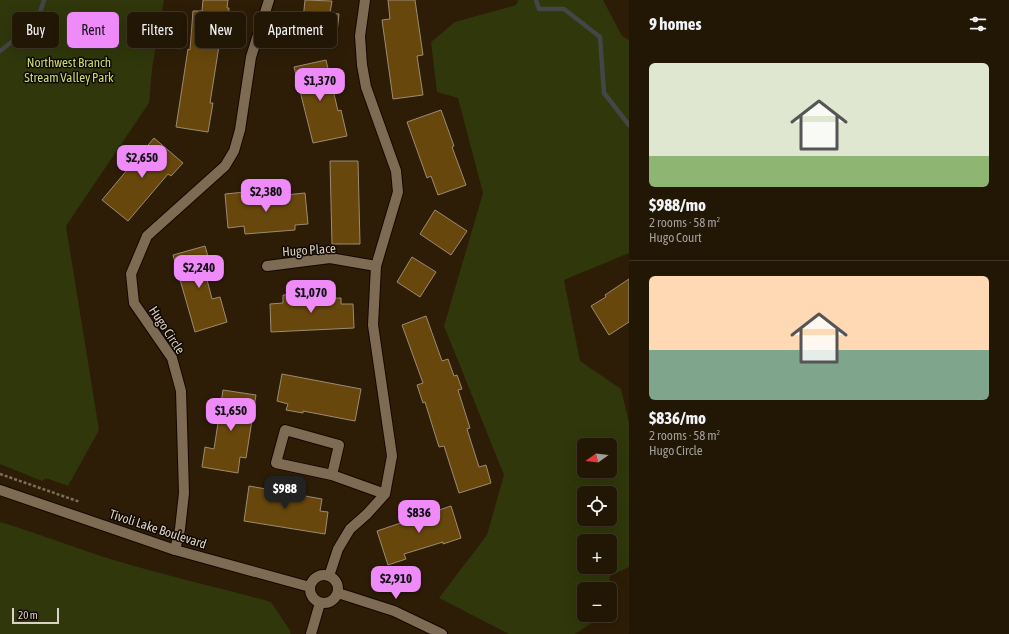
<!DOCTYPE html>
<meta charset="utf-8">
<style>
body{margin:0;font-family:"Asap Condensed",sans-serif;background:#2a1f0f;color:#f1f3f6;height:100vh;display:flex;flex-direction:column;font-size:15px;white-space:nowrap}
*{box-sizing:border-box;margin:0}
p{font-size:13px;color:#a29f9a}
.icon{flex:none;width:22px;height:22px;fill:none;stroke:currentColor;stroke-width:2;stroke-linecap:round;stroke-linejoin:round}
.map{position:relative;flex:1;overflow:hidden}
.drawer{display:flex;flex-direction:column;background:#221605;width:380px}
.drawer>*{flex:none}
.banner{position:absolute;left:12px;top:12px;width:380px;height:36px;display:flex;gap:8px}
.needle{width:26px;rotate:255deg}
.tools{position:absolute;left:577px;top:438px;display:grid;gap:8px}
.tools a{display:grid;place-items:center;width:40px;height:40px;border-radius:6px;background:#221605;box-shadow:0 4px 16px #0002,0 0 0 1px #3f3527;font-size:20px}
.scale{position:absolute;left:12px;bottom:10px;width:47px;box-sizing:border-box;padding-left:4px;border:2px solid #dbd1c3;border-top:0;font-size:11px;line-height:14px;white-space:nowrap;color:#dbd1c3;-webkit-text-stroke:3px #100902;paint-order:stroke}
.price{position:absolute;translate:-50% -34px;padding:0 9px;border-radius:8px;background:#ee8bf8;color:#111;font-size:13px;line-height:26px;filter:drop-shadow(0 1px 2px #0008)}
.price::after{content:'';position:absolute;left:50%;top:24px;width:12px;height:9px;margin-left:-6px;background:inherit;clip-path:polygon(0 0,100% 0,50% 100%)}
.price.current{background:#222;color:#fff}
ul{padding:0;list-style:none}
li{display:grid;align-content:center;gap:8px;height:212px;padding:0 20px}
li+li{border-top:1px solid #3f3527}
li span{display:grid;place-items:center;height:124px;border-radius:6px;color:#555}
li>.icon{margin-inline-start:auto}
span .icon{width:72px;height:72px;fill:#fffc;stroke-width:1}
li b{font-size:17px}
h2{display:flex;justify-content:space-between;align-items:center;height:48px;padding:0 20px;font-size:17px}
.chip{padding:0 14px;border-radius:6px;background:#221605;box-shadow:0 4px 16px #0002,0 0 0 1px #3f3527;font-size:14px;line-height:36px}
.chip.current{background:#ee8bf8;color:#111}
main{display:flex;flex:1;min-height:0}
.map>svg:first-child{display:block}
.green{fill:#2f370b;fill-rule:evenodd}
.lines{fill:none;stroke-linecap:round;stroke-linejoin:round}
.stream{stroke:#434646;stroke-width:4.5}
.building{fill:#67470c;stroke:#9d8b72}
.minor-casing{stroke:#140700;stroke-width:12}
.tertiary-casing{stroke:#140700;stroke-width:12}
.path{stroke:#7c6f5d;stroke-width:2.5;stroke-dasharray:3 2;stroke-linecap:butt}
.minor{stroke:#7e6b53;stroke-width:10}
.tertiary{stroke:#7e6b53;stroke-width:10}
.labels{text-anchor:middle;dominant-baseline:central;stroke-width:3;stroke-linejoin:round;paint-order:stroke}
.park-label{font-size:13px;fill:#c8dc72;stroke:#100902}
.street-label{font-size:13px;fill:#dbd1c3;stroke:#100902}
</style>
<main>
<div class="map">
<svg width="629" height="634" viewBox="0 0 629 634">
<rect width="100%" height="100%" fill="#2d1d07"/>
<path class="green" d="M0,0h164l-12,69 -3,34 -83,123 33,204 -31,56 -22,-8 -4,3 -42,-17z
M518,0h85l19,36 7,4v213l-65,27 16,81 41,28 8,34v144l-19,9 -2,13h-24v26h20l-29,19h-66l-70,-36 48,-63 17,-60 -60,-149 39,-133 -25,-95 -21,-6 -6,-50 24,-20 61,-17zM584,445h26v26h-26zM584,493h26v26h-26zM584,541h26v26h-26z
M0,522c37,11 73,25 110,37 53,16 107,28 161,43l20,30 -1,2h-290z"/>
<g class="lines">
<path class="stream" d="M536,0l3,9h25l36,28 4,56 25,32
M0,51l37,-29 7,-22"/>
</g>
<path class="building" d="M203,0h25l-1,8h2l-2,25h-6l-11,70h3l-5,29 -32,-5 12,-78 2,1 3,-39h9z
M305,0l27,1 -2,12 9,1 -2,18 -13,-1 -2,11 -21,-2z
M388,0h27l8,55 -6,1 6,39 -30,4 -11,-79 8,-1z
M326,60l12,51 3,-1 6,26 -34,7 -19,-76z
M441,110l13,36 -2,1 14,38 -28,10 -7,-19 -4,2 -20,-56z
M154,138l29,25 -12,13 -3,-2 -40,47 -26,-21z
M330,161h28l2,83h-28z
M245,192v7l60,-6 3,31 -13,1v5l-50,4 -1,-8 -16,2 -3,-34z
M435,210l32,21 -16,24 -31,-21z
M205,246l8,28 -7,2 6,23 8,-2 7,25 -32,10 -22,-77z
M412,257l24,15 -16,25 -23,-15z
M629,279v43l-20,13 -18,-29 15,-9 -1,-2z
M300,294l1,5 40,-1v6h12l1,24 -83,4 -1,-28 13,-1v-8z
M426,316l16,45 6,-2 6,17 3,-1 5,14 -4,1 12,38 -3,1 12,38 7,-2 5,18 -32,10 -15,-47 -5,1 -14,-45 -2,1 -6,-18 6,-2 -21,-58z
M282,374l79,15 -6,32 -52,-10v2l-17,-3 2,-6 -11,-3z
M223,390l33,5 -10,63 -6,-1 -2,16 -36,-6 3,-20 9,2z
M249,486l73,13 -2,12 8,1 -3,22 -81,-13z
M451,506l10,32 -18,6v-2l-39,12 2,5 -18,6 -11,-34z"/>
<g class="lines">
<defs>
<path id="minor" d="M267,266l63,-8 46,8
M332,475l7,-30 -54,-15 -9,33 56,12 53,19
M175,550l5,-21 4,-36 -3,-102 -9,-33 -38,-55 -3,-29 16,-38 78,-70 9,-15 6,-21 11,-73 18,-57
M329,576l9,-27 12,-20 17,-15 18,-20 7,-38 -19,-131 3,-59 22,-74 -2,-21 -30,-84 -4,-22 -2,-29 5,-36
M311,634l9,-31"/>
<path id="tertiary" d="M0,490l175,60 135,37
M310 589a14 14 0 1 1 28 0a14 14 0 1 1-28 0Z
M338,593l56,18 48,23"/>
</defs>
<use href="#minor" class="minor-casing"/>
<use href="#tertiary" class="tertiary-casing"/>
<path class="path" d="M0,474l80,28
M155,528l10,2"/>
<use href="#minor" class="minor"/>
<use href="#tertiary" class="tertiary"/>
</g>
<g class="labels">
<g class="park-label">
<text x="69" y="62">Northwest Branch<tspan x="69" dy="15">Stream Valley Park</tspan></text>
</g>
<g class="street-label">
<text transform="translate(309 250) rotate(-4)">Hugo Place</text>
<text transform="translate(167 330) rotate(57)">Hugo Circle</text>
<text transform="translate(158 529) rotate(18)">Tivoli Lake Boulevard</text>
</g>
</g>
</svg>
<div class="tools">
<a><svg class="needle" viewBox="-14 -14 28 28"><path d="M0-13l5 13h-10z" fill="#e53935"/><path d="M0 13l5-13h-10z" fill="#a29f9a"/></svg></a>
<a><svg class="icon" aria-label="locate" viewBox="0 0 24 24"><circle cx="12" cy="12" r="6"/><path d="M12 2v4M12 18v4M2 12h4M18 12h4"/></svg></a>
<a>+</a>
<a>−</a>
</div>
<div class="scale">20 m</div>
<b class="price" style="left:320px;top:102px">$1,370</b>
<b class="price" style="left:142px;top:179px">$2,650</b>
<b class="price" style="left:266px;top:213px">$2,380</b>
<b class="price" style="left:199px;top:289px">$2,240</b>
<b class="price" style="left:311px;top:314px">$1,070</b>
<b class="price" style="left:231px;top:432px">$1,650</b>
<b class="price current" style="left:285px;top:510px">$988</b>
<b class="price" style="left:419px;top:534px">$836</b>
<b class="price" style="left:396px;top:600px">$2,910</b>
<div class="banner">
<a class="chip">Buy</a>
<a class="chip current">Rent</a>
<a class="chip">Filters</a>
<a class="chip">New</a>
<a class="chip">Apartment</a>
</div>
</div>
<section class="drawer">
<h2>9 homes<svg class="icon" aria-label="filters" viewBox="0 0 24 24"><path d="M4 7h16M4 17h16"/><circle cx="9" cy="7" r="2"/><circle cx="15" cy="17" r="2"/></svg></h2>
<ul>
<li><span style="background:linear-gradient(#dfe7d0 75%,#8fb573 0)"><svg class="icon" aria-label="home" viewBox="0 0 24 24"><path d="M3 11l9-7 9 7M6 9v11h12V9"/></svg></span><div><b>$988/mo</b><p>2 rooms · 58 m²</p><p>Hugo Court</p></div></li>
<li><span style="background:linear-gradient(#ffd9b3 60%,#7fa58c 0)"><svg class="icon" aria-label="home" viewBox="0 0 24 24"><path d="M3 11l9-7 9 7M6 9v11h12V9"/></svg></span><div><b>$836/mo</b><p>2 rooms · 58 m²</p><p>Hugo Circle</p></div></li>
</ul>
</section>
</main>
